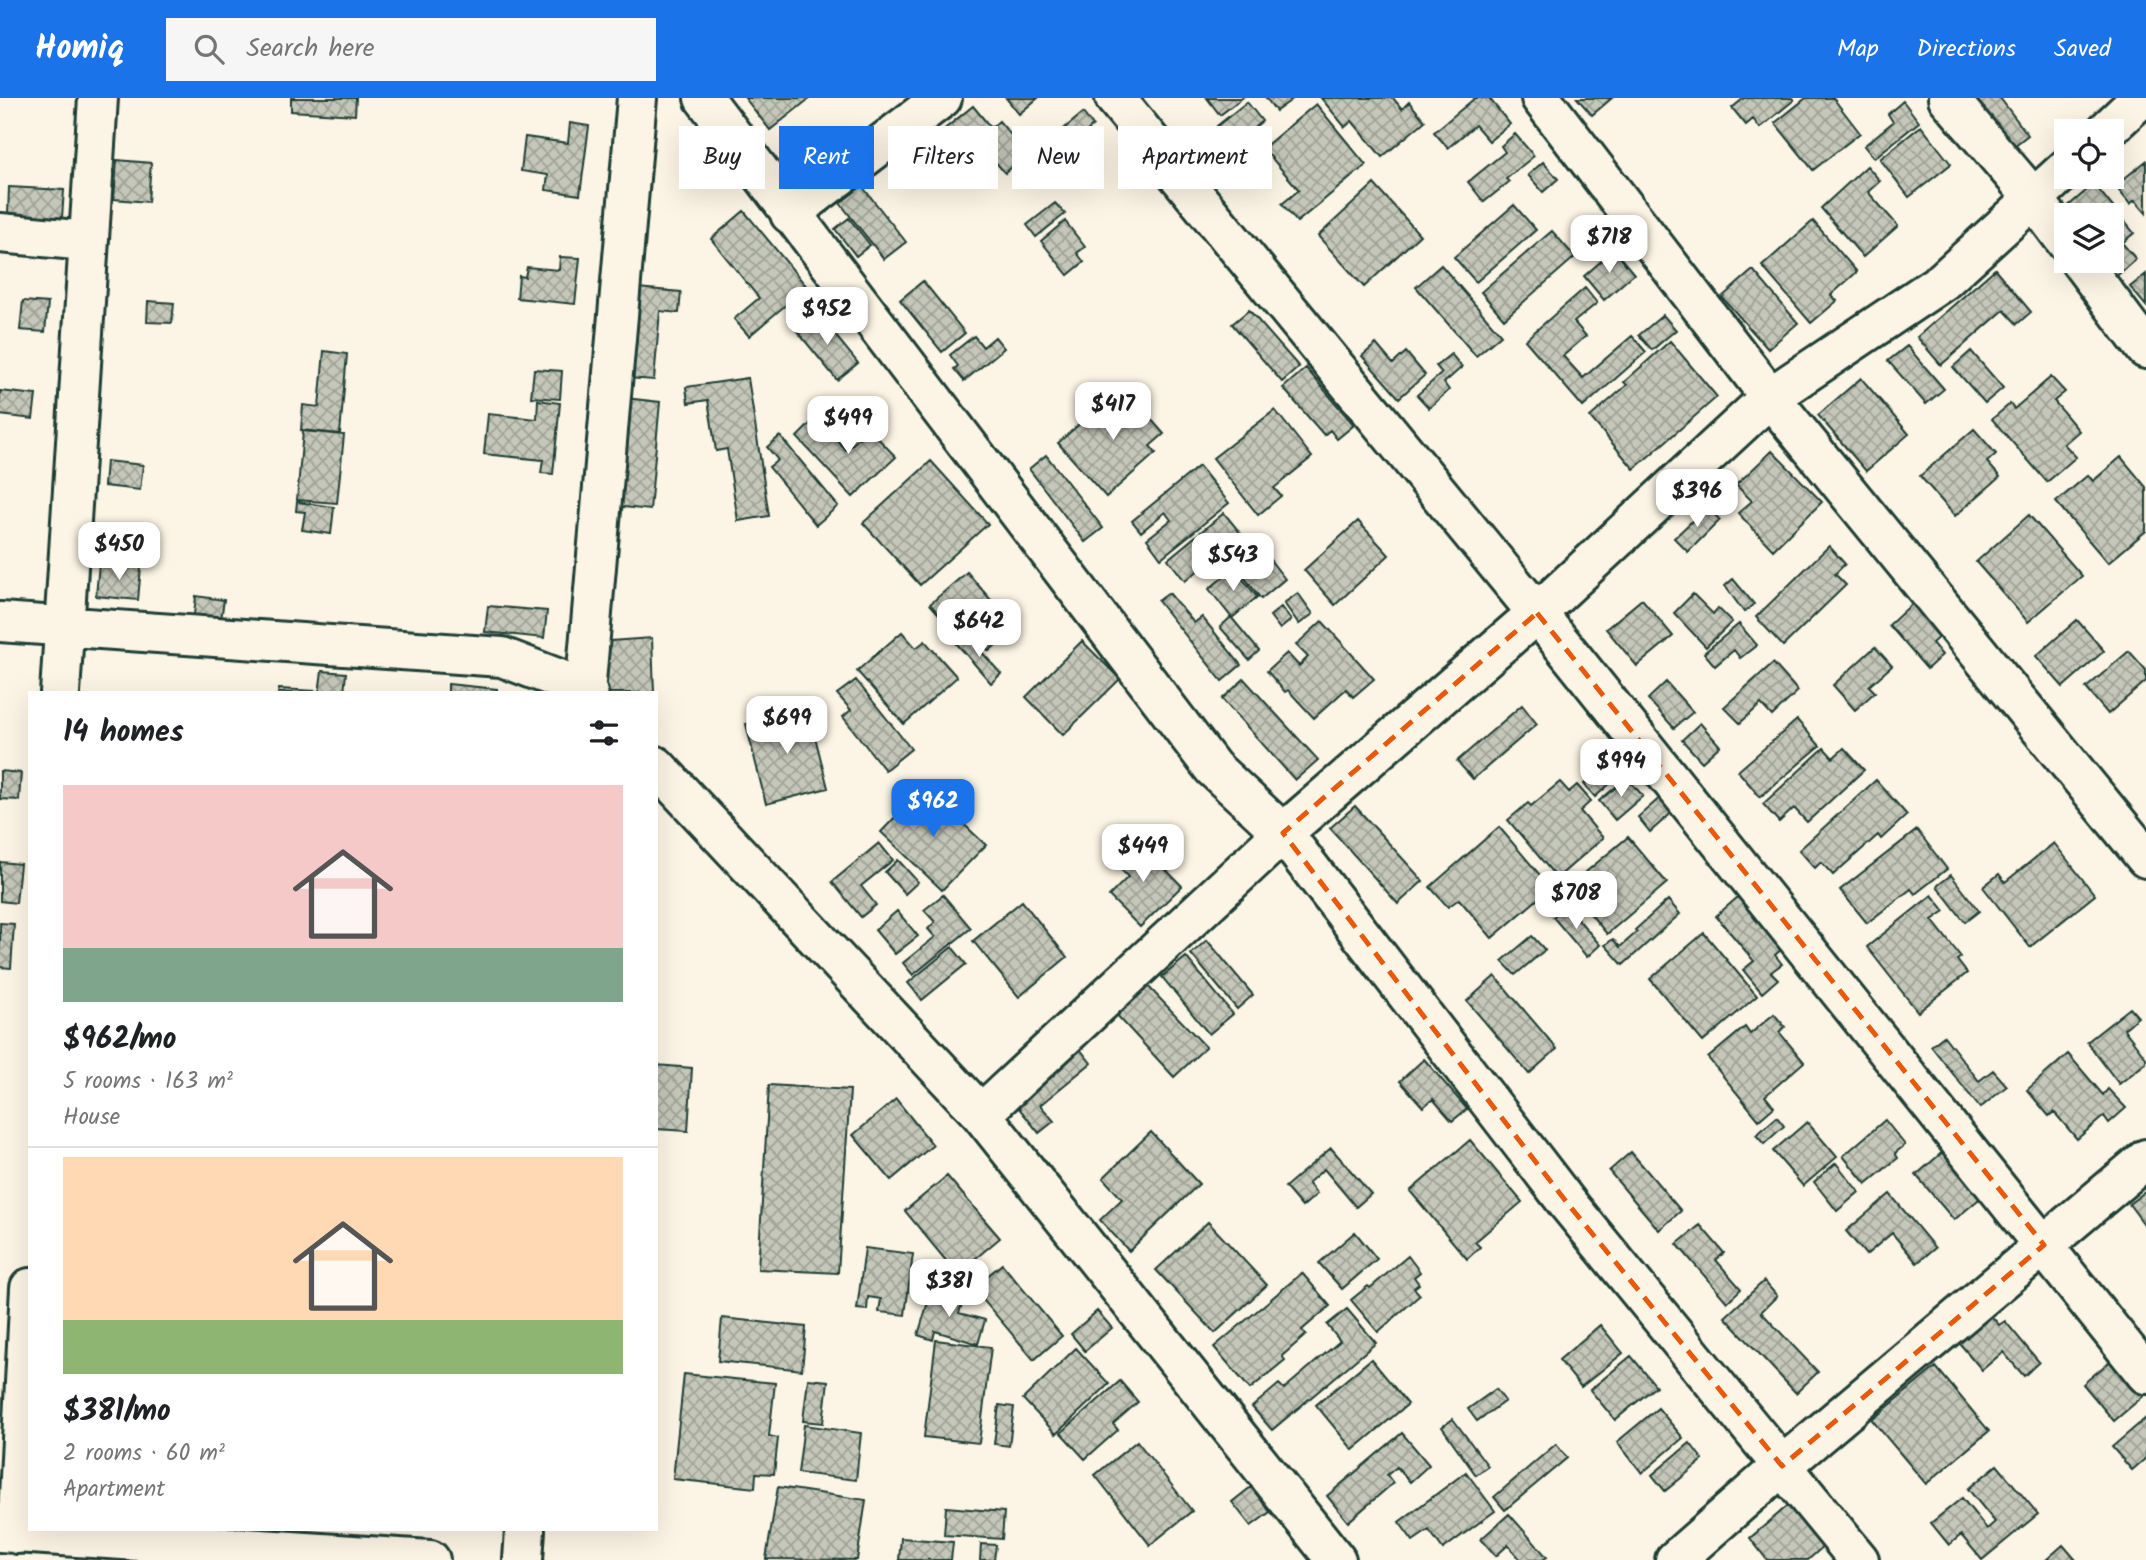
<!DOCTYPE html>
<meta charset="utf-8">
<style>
body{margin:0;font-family:Kalam,sans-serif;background:#f6f6f6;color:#202124;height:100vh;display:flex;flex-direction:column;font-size:26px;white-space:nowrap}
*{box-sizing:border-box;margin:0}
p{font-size:23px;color:#757577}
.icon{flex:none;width:38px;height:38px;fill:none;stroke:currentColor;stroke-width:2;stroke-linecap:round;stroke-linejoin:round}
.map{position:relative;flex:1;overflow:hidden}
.drawer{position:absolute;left:28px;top:593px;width:630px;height:840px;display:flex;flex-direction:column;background:#fff;border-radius:0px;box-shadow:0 7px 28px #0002}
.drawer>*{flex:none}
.guide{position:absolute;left:679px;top:28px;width:665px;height:63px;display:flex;gap:14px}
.controls{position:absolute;left:2054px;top:21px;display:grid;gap:14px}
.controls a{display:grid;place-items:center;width:70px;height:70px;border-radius:0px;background:#fff;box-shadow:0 7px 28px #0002;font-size:35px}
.price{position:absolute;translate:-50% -60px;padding:0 16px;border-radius:14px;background:#fff;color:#222;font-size:23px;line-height:46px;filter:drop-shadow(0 2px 4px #0008)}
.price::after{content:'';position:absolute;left:50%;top:42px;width:21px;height:16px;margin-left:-10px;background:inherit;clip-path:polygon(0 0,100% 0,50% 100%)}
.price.active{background:#1a73e8;color:#fff}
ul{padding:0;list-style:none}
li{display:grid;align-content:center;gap:14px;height:371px;padding:0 35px}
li+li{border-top:2px solid #e0e0e0}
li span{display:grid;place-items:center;height:217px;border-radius:0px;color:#555}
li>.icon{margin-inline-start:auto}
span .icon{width:126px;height:126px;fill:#fffc;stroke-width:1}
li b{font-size:30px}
h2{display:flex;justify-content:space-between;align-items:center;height:84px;padding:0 35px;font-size:30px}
.pill{padding:0 24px;border-radius:0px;background:#fff;box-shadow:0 7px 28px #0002;font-size:24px;line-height:63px}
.pill.active{background:#1a73e8;color:#fff}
header{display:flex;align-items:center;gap:42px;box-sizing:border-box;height:98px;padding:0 35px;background:#1a73e8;color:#fff}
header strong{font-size:33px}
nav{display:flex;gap:38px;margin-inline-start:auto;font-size:24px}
.search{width:490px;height:63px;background:#f6f6f6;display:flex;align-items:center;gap:18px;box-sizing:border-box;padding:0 24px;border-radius:0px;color:#757577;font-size:26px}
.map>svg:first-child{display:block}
.building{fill:url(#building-cross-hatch);stroke:#1f3d34;stroke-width:2}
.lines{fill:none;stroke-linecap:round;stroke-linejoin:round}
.street-casing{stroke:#1f3d34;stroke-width:44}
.street{stroke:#fcf5e5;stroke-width:38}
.marked{fill:none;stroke:#e8590c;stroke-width:5;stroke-dasharray:14 9;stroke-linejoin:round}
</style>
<header>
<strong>Homiq</strong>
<div class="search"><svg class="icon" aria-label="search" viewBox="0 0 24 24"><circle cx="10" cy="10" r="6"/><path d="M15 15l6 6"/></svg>Search here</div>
<nav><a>Map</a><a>Directions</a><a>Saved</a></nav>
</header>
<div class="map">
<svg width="2146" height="1462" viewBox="0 0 2146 1462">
<defs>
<pattern id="building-cross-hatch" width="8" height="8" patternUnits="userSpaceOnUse" patternTransform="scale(1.75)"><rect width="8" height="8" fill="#c5c7b9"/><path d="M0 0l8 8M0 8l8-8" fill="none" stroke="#9fa397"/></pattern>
</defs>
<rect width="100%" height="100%" fill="#fcf5e5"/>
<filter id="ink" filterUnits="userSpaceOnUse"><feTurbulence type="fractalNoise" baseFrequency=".0143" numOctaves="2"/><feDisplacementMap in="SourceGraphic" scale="14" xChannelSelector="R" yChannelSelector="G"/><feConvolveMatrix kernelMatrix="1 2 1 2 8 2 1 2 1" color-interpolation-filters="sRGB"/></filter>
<g filter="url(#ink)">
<path class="building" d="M291,0h65l-1,17 -64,-4z
M745,0h63l1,1 -39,31z
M1006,0h32l-19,16z
M1207,0h35l-22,17z
M1266,0h28l-18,13z
M1321,0h72l9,11 7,-7 16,19 -43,36 -30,-36 -7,6z
M1475,0h14l21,26 -21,17 -14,-16 -27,23 -14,-16z
M1577,0h35l-20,17z
M1744,0h48l2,2 -34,28 -7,-9 -7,6 -14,-17z
M1806,0h27l27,35 -47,37 -38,-47z
M1964,0h36l28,37 -23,18z
M1903,3l16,21 -45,36 -10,-12 29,-24 -5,-8z
M1247,4l15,19 -29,24 -16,-19z
M1316,6l50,61 -69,57 -15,-18 17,-14 -36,-42z
M973,8l18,22 8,-7 28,33 -22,19 -13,-15 -23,19 -33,-41z
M1083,15l10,13 -42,35 -10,-13z
M570,25l19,3 -9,69 -34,-5 2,-15 -27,-4 4,-34 43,6z
M1921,28l30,38 -42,33 -29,-38z
M1515,36l19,22 -28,23 3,3 -25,20 -16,-20 37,-30 -4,-6z
M117,62l34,3 -3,39 -34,-3z
M2146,63v52l-11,-13 -5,4 -15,-18z
M1543,64l15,17 -15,13 -15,-17z
M1867,68l13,15 -12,11 30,34 -35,31 -42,-49z
M1374,86l46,51 -56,52 -46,-51z
M2094,86l40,49 -12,10 14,16 -23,20 -15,-18h14v-46l-53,-1z
M862,88l44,56 -22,17 -44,-56z
M9,89l55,3 -2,28 -54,-3z
M1055,105l10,11 -29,23 -9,-12z
M1514,107l22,25 -60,52 -22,-25z
M744,113l63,76 -58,49 -15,-17 25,-21 -48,-59z
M849,120l21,27 -14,11 -21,-27z
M1065,123l20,26 -8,6 7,9 -16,13 -27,-34z
M1813,123l44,51 -26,23 6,6 -26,22 -49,-57z
M1552,133l23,26 -71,62 -23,-27z
M1614,152l20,24 -30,26 -20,-24z
M560,159l20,1 -5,46 -58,-6 2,-22 6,1 2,-10 32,3z
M1441,167l60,70 -25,21 -60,-69z
M1995,171l36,43 -14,12 -13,-14 -63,55 -24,-28z
M1753,172l45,53 -30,26 -46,-52z
M2146,176v32l-16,-19z
M923,183l42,52 -23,19 -42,-52z
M637,190l44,4 -2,21 -19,-2 -6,69 -26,-2z
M1585,190l12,15 -23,19 12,14 -23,20 20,22 49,-42 14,16 -63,55 -58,-67z
M23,203l25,2 -3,29 -25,-2z
M148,203l26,2 -2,20 -25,-1z
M1249,212l50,57 -17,15 -50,-58z
M817,215l41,50 -21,17 -40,-49z
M1663,217l13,15 -24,20 -13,-15z
M974,238l9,11 12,-10 9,11 -40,33 -10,-12 4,-3 -8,-11z
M1670,243l47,56 -83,72 -44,-52 37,-32 -3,-3z
M1376,246l17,20 13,-12 19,23 -26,23 -37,-42z
M1907,248l37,43 -18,15 -38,-43z
M324,253l23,3 -7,80 -39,-4 2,-25 16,2z
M1971,253l32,37 -18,15 -32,-36z
M1451,256l11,13 -18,16 5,7 -20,18 -12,-13 25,-22 -6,-7z
M1306,270l48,57 -17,14 -7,-9 -6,5 -41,-47z
M534,271l28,2 -2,28 -29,-2z
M2051,279l14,15 -11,9 25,30 -15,13 12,13 -29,25 -55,-63 18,-15 4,5z
M748,280l21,138 -31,5 -11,-72 -11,2 -8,-51 -20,3 -2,-16z
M1861,280l48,56 -43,37 -48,-56z
M1122,288l42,48 -14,12 6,7 -50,44 -48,-54z
M0,293l36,4 -3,24 -33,-4z
M625,300l35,4 -10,108 -35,-4z
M538,302l22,3 -7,71 -12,-1 2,-13 -59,-6 4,-40 49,5z
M865,303l11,11 -24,22 -10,-10z
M1275,312l37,47 -38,31 7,8 -23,19 -45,-57z
M816,320l30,32 23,-21 27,28 -43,40 -56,-60z
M1974,331l22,25 -9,8 13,15 -45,39 -35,-40z
M303,333l41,4 -7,68 -40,-3z
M780,338l58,70 -22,19 -47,-58 9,-7 -11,-13z
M1772,353l50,51 -49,48 -35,-37 14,-12 -16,-16z
M1046,357l57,73 -18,14 -56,-73z
M2121,359l25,30v44l-38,32 -52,-61 32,-27 5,6z
M106,363l37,4 -3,25 -36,-4z
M931,363l57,63 -68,61 -57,-62z
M1199,368l30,37 -68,55 -14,-19 24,-19 -6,-8 -24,20 -9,-11z
M297,404l37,5 -3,27 -29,-4 3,-18 -9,-1z
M1707,409l13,13 -32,32 -14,-14z
M1224,415l18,22 -57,46 -17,-22z
M2029,417l53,61 -54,46 -52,-60z
M1358,423l31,34 -54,50 -31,-35z
M1829,448l16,18 -10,10 11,11 -63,61 -27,-29z
M1260,449l25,32 -24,20 -25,-33z
M99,465l42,4 -3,33 -42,-4z
M1234,470l23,29 -25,21 -23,-29z
M967,474l29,34 -36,32 -30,-34z
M1733,481l21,25 -10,8 -19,-26z
M1169,495l25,30 8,-6 39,48 -19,16 -64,-80z
M1298,495l15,21 -14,10 -15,-21z
M1693,496l20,20 5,-6 14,14 -26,25 -32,-34z
M196,498l28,4 -3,19 -27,-4z
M1642,501l31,37 -36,30 -31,-37z
M1914,504l28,32 -10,9 10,12 -15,14 -38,-44z
M488,508l59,5 -3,27 -59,-6z
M1281,509l10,13 -11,9 -10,-13z
M999,512l16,18 -26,23 -16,-18z
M1231,519l28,34 -10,9 -29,-33z
M2077,522l27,31 -41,36 -27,-31z
M1322,523l52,58 -21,18 -7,-8 -32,29 -26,-28 -3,2 -18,-21 20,-18 12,13 9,-9 -12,-12z
M1739,526l18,21 -17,13 -6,-8 -19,16 -11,-13z
M902,534l14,16 9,-7 32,36 -53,47 -47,-53z
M967,537l34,39 -10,9 -34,-39z
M652,540l2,55h-51l7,-52z
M1082,543l38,38 -57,56 -37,-38z
M1875,549l17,19 -23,20 6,6 -20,18 -22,-25z
M2129,553l17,19v11l-38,33 -22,-26z
M1773,565l25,28 -26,25 -11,-12 -21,19 -16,-16z
M322,573l24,2 -2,20h-25z
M1244,581l74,81 -23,20 -73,-81z
M856,582l55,69 -26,21 -42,-53 8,-7 -14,-16z
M1666,584l27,30 -19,16 -26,-29z
M448,586l49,5v4h-49z
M279,591l37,2v2h-38z
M1522,607l15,19 -64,55 -16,-18z
M808,611l20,79 -62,16 -20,-80z
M1797,622l23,26 -60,51 -22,-26z
M1700,625l20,23 -18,16 -20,-22z
M1824,650l9,10 11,-10 20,22 -57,52 -13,-14 -15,14 -16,-18z
M1621,653l11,13 -37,33 -11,-13z
M0,673l21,2 -2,27 -19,-1z
M1627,680l16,18 -28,24 -16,-19z
M1876,682l31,35 -26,24 -3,-4 -45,40 -12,-13 -6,6 -16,-18z
M1560,684l9,10 8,-7 14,16 -11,10 23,27 -46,40 -49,-58 20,-17 3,3z
M924,689l62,58 -44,45 -61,-58z
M1662,698l13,14 -25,22 -12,-15z
M1355,708l68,75 -25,23 -68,-76z
M1499,729l52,61 -59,50 -33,-39 -11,8 -18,-20z
M1917,732l30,39 -32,25 -4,-5 -44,34 -27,-33z
M1628,739l39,46 -60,51 -39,-47z
M1137,742l45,46 -42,41 -31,-31 19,-19 -14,-15z
M879,745l14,17 -32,26 15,19 -15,12 -29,-35z
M2054,745l41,52 -65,52 -47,-60 16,-13 6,8z
M898,762l20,22 -13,12 -20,-22z
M0,764l20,2 -4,39 -16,-2z
M1951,777l28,36 -14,11 -28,-36z
M943,797l28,33 -58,47 -10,-12 32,-26 -7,-8 7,-7 -11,-12z
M1932,797l13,16 -13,9 29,37 -4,3 10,13 -49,39 -51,-65z
M1738,799l44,52 -7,6 7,9 -11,8 7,7 -16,14 -19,-23 11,-9 -38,-45z
M1668,802l12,14 -57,51 -18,-20 8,-6 7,8 17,-15 -2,-2z
M1022,803l45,56 -48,40 -46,-56z
M1566,807l34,40 -13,12 -34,-40z
M897,813l21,25 -23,18 -20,-24z
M0,825l14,1 -3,44 -11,-1z
M1704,835l53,63 -54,46 -53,-63z
M1532,838l13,14 -30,25 -13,-14z
M1207,842l46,55 -16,14 -46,-55z
M952,849l14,17 -44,36 -14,-17z
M1186,859l47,57 -24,20 -47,-57z
M1495,878l62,73 -28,25 -62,-73z
M1145,885l61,64 -32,30 -60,-65z
M2130,910l8,9 -14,12 22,29v5l-27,21 -32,-42z
M1774,916l11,13 -6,5 25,30 -39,34 9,11 -15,13 -51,-62 37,-31 5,7z
M1944,938l35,45 14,-11 14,16 -27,22 -49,-62z
M1080,951l11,14 -51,42 14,16 -15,12 -25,-31z
M2068,956l35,41 5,-6 18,19 -17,15 -5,-7 -27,23 -23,-27 -5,4 -22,-26z
M1424,961l43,50 -15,12 -19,-22 -10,8 -23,-26z
M656,967l36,3 -4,63 -32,-2z
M769,987l81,5 -12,183 -80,-4z
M896,1001l37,46 -42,35 -38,-45z
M1777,1019l7,9 -20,18 -8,-9z
M1885,1022l20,25 -10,8 3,5 -32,26 -23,-28z
M1807,1024l30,35 -34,29 -30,-35z
M1151,1034l48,52 -70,67 -29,-31 22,-21 -19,-21z
M1470,1042l52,62 -47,40 5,5 -13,12 -57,-68z
M1331,1050l40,46 -15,13 -32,-38 -16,14 9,11 -15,13 -17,-20z
M1945,1052l39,45 -30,25 -38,-45z
M1631,1054l50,59 -22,19 -50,-59z
M1836,1065l23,29 -22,19 -23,-29z
M947,1078l53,62 -43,36 -52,-63z
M2146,1093v36l-17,-23z
M1890,1096l45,54 -18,15 -25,-30 -26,22 -20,-24z
M1208,1124l59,63 -52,48 -59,-63z
M1700,1127l24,28 -8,7 25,29 -14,13 -50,-58z
M1355,1134l22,27 -35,30 -23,-26z
M865,1150l48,6 -8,61 -26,-3 2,-13 -13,-2 -1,13 -10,-1z
M1408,1158l12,16 -6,5 5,7 -5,4 6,7 -42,37 -27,-32 17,-14 2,2z
M1002,1166l60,72 -28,24 -61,-72z
M1302,1175l28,33 -28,24 4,5 -24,21 3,4 -35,29 -36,-42z
M1764,1183l13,15 -16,16 57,60 -22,21 -71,-76z
M932,1191l32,9 -5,15 26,7 -7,24 -43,-13 -2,9 -15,-5z
M1347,1211l29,34 -104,87 -20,-23 27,-23 5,5 56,-48 -13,-16z
M1097,1213l15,17 -27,23 -14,-17z
M1988,1214l11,13 6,-4 34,41 -15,14 -21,-24 -21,18 -26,-31z
M722,1220l84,9 -4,43 -84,-9z
M1600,1227l23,28 -42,34 -22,-27z
M936,1242l55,7 -12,96 -55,-6z
M1076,1250l33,36 -53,50 -33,-35z
M1631,1258l25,30 -41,34 -25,-30z
M2115,1259l31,37 -32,27 -31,-37z
M1371,1261l37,45 -55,46 -37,-45z
M1936,1269l53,64 -63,53 -54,-64z
M684,1276l91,9 -6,53 9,2 -4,36 -18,-1 -1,15 -82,-9z
M808,1281l20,2 -5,42 -20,-2z
M1120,1283l18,21 -25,22 5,6 -33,29 -24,-26z
M1496,1291l9,12 -28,20 -9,-12z
M999,1307l15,2 -5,39 -15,-2z
M1658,1310l25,30 -41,35 -25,-31z
M2146,1320v40l-14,12 -20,-23z
M1453,1321l35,47 -12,9 -34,-48z
M804,1327l57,8 -5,47 -58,-7z
M1402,1335l27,32 -19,17 -13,-15 -10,8 6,8 -45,39 -21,-26z
M1137,1343l55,70 -42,34 -55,-70z
M1690,1345l13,17 -38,31 -13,-16z
M1556,1346l11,14 -62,52 -11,-13z
M1997,1367l41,49 -56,46 -21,-25 -12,10 -18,-22 31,-25 25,31 8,-7 -27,-33z
M1466,1374l29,39 -52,38 -14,-19 -16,11 -14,-19z
M778,1389l88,13 -9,60 -91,-1z
M1251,1389l19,25 -19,14 -19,-24z
M1791,1405l35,41 -18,16h-41l-17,-22z
M946,1409l58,5 -2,27 -58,-4z
M1509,1416l38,43 -4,3h-22l-13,-15 -12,11 -15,-17z
M901,1440l52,4 -2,18h-52z
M981,1446l15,1 -2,15h-14z
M2063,1447l13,15h-30z"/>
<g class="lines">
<defs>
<path id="street" d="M704,0l509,670 70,65 285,371 291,356
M1115,0l422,515 609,761
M1541,0l229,299 376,461
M1948,0l86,101 33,44
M2106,33l35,-33
M790,116l152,-116
M0,135l87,8
M2080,163l66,88
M0,524l502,35 83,32 3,4
M60,595l38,-595
M585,595l52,-595
M656,668l325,348 355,446
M981,1016l302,-281 254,-220 233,-216 173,-116 124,-113
M0,1434l430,28
M17,1436l13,-246
M523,1462l2,-30
M1675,1462l107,-94 364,-307"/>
</defs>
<use href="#street" class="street-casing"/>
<use href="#street" class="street"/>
</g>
</g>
<path class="marked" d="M1537,515l507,632 -262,221 -214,-262 -285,-371z"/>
</svg>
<div class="controls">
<a><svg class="icon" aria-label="locate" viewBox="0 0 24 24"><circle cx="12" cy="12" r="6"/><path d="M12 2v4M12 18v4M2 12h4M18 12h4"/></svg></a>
<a><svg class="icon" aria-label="layers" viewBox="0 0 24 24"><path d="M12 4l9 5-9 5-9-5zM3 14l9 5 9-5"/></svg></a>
</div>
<b class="price" style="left:1609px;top:177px">$718</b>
<b class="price" style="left:827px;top:249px">$952</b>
<b class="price" style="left:1113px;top:344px">$417</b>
<b class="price" style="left:848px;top:358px">$499</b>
<b class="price" style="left:1697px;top:431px">$396</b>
<b class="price" style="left:119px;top:484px">$450</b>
<b class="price" style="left:1233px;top:495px">$543</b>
<b class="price" style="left:979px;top:561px">$642</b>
<b class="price" style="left:787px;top:658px">$699</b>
<b class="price" style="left:1621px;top:701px">$994</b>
<b class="price active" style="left:933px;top:741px">$962</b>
<b class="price" style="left:1143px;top:786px">$449</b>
<b class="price" style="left:1576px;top:833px">$708</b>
<b class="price" style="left:949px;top:1221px">$381</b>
<div class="guide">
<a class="pill">Buy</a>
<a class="pill active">Rent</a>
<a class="pill">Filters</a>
<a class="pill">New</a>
<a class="pill">Apartment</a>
</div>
<section class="drawer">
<h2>14 homes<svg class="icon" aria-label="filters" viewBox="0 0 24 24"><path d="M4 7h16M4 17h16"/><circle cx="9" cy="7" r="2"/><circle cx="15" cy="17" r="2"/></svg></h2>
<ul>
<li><span style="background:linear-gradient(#f6c9c9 75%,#7fa58c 0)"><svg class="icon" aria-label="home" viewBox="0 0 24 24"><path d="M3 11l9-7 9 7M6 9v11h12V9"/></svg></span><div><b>$962/mo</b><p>5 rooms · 163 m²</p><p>House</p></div></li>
<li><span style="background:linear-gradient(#ffd9b3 75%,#8fb573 0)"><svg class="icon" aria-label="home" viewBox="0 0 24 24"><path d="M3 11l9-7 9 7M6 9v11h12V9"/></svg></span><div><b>$381/mo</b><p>2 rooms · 60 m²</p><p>Apartment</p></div></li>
</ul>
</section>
</div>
